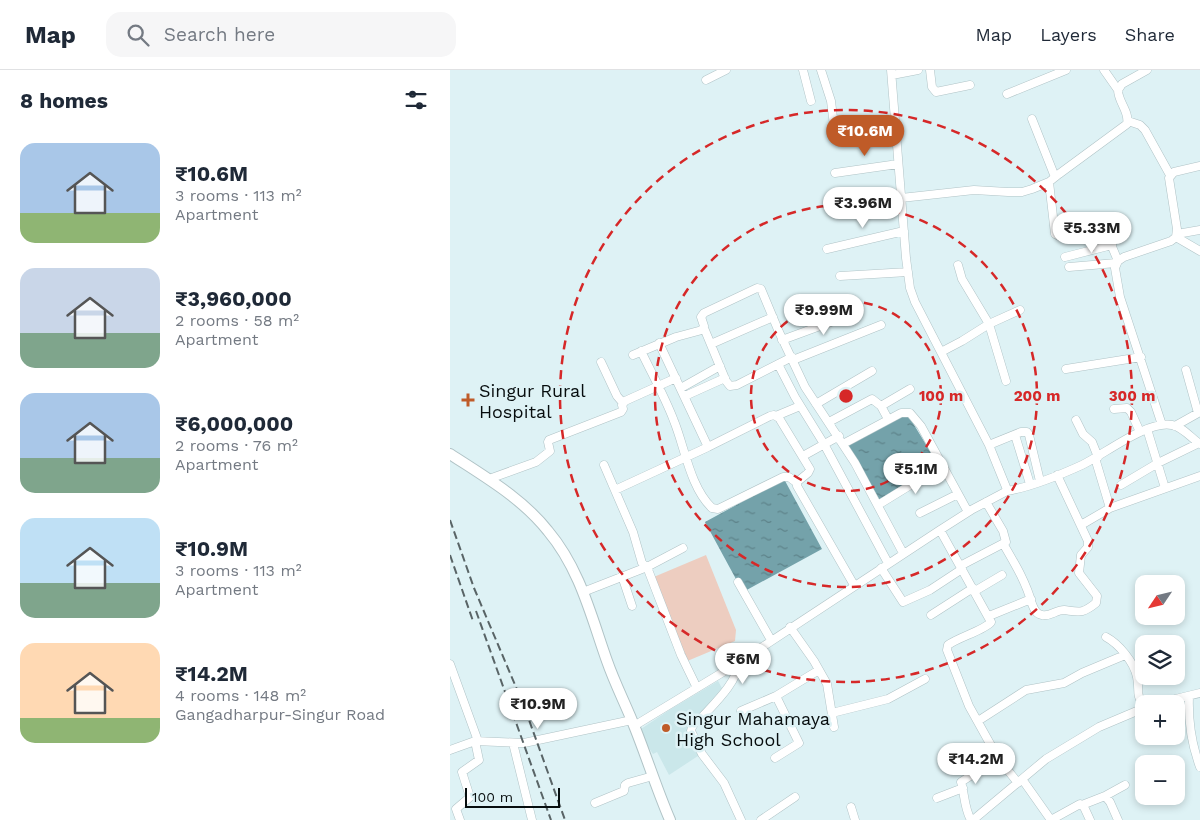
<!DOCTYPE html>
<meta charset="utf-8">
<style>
body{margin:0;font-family:"Work Sans",sans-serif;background:#f6f6f7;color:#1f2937;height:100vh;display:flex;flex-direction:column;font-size:19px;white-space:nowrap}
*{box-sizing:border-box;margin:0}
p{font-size:16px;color:#747a83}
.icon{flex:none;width:28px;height:28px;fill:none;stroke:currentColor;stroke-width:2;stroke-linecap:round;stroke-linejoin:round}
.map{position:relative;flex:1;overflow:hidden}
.sheet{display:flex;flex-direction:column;background:#fff;width:450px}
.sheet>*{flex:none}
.needle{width:32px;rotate:235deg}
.fabs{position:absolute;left:685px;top:505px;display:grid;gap:10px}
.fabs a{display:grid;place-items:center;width:50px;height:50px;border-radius:10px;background:#fff;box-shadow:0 2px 8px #0003;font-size:25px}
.scale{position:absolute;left:15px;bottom:12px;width:95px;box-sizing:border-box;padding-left:5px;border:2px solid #070d0e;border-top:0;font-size:14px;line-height:18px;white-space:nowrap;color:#070d0e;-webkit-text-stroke:4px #def2f5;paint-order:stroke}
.price{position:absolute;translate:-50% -42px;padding:0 11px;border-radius:18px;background:#fff;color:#222;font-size:16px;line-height:32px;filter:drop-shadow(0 1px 2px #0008)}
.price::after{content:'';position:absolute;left:50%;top:30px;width:15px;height:11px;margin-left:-8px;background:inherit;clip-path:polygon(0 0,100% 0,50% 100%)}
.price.on{background:#bf5b28;color:#fff}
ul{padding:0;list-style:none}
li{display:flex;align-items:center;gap:15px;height:125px;padding:0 20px}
li span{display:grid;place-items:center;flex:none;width:140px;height:100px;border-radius:15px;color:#555}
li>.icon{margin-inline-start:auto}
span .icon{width:60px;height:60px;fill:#fffc;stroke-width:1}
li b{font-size:21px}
h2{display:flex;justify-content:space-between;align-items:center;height:60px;padding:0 20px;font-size:21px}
header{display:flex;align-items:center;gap:30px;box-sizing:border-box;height:70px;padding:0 25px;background:#fff;border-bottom:1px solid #e0e1e3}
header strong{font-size:24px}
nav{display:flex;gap:28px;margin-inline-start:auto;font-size:18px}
.search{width:350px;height:45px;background:#f6f6f7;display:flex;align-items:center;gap:12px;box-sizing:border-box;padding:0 18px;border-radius:15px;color:#747a83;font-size:19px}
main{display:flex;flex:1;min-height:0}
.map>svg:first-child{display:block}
.built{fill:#cae7ea}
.green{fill:#edcdc0}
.water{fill:url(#water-ripples)}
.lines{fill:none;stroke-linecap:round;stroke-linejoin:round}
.minor-casing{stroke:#b0c3c6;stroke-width:9}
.major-casing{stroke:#b0c3c6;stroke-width:12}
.minor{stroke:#fff;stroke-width:8}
.major{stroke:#fff;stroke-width:10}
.rail{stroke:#596466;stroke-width:2;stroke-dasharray:8 4;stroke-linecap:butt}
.ring{fill:none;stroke:#d62828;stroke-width:2.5;stroke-dasharray:9 6}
.poi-dot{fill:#bf5b28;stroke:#def2f5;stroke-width:2}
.labels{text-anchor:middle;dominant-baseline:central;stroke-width:5;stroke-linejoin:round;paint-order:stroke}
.poi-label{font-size:18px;fill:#070d0e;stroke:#def2f5;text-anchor:start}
.centre{fill:#d62828;stroke:#def2f5;stroke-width:2.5}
.ring-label{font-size:15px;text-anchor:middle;font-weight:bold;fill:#d62828;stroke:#def2f5;stroke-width:5;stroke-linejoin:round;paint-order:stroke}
</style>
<header>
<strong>Map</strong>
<div class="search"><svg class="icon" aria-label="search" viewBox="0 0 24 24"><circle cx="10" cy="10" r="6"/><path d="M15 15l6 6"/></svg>Search here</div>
<nav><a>Map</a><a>Layers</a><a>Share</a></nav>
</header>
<main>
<section class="sheet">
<h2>8 homes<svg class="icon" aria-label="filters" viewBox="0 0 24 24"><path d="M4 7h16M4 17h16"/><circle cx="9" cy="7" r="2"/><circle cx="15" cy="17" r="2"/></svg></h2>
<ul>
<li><span style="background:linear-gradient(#a9c7e8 70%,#8fb573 0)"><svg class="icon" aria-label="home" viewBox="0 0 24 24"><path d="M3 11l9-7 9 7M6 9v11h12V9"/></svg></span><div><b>₹10.6M</b><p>3 rooms · 113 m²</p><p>Apartment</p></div></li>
<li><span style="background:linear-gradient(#c9d6e8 65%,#7fa58c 0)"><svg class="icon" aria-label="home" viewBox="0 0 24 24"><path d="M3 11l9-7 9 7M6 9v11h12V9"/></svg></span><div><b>₹3,960,000</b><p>2 rooms · 58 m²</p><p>Apartment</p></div></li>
<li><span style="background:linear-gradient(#a9c7e8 65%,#7fa58c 0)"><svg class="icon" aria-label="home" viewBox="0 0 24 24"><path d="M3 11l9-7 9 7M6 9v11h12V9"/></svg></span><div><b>₹6,000,000</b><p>2 rooms · 76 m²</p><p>Apartment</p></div></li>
<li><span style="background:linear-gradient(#bfe0f5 65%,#7fa58c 0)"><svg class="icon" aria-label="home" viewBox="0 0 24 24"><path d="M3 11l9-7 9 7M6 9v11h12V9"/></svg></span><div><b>₹10.9M</b><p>3 rooms · 113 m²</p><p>Apartment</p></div></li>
<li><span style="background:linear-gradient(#ffd9b3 75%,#8fb573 0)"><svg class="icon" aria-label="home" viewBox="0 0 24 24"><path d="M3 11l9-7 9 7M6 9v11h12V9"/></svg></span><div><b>₹14.2M</b><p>4 rooms · 148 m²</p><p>Gangadharpur-Singur Road</p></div></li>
</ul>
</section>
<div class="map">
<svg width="750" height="750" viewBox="0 0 750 750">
<defs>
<pattern id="water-ripples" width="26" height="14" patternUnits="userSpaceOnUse" patternTransform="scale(1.25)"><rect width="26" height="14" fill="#74a2aa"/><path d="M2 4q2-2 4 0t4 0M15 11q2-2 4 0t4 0" fill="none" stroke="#5d8289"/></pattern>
</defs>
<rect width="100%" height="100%" fill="#def2f5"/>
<path class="built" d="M268,611l5,9 -33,36 11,28 -32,21 -12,-23 -4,2 -8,-12 -4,-13 30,-20z"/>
<path class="green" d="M256,485l30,75 -1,11 -50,21 -36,-83z"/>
<path class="water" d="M455,340l34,56 -58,36 -34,-56z
M334,409l38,70 -79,43 -38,-70z"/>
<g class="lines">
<defs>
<path id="minor" d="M353,0l8,31
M371,0l10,31 4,33 2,3 4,1 55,-8
M480,0l2,17 4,5 34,-7
M654,0l14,20
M442,5l26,-5
M256,10l20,-10
M557,24l59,-24
M582,49l23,58
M678,51l12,4 5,5 25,45
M385,103l63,-9
M599,112l6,52c7,4 21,6 29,5 7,-2 12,-7 20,-6l4,4 10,24
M451,128l73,-8 34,2h14l10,-3 17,-7 10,-8 68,-50c3,-12 -9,-22 -9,-34l4,-6 25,-14
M727,164l23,-4
M726,167l24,14
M377,179l77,-18
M615,187l47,-12
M508,195l4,14 27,45 17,57
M619,197l47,-4
M390,206l68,-4
M254,258l22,53 4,5 7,-1 55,-28
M332,270l76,-28
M209,273l49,104
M261,274l62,-27
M191,281c11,23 24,46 33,70 11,27 16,66 38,87l6,1 65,-32h6l8,6
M491,282l21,-11 27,-17 31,-14
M183,285l43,-18 26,-7 2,-4 -3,-9 3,-4 53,-25 4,1 18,43 26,55 50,76 48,90
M343,290l88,-35
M151,292l16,34 6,7
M328,294l17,33 29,47 64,119
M616,299l75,-12
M736,300l12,43
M231,318l39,-22
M235,326l40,-18
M366,334l56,-33
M431,336l29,-17
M664,339l13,-1 4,4 9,20
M326,346l24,-10
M626,350l7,14 9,8 6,15
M379,352l43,-23 9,7 7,13
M712,355l-42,-128 -5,-29 3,-7 6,-4 47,-16 5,-4 1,-8 -8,-51 5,-6 26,-6
M725,356l25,-14
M697,359l18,59
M565,365l15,49
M393,374l58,-31h9l11,13 47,86
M539,375l32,-13h6l2,3 11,46
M353,386l36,-20
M645,388l15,50
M154,395l29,67 9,31 5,4 34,88 16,33
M39,409l47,-17 14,-11 -2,-9 1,-2 72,-28 2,-3 -1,-4 3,-4 51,-23
M671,415l37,-22 41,-20
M165,420l93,-43 62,-31 4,-1 5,3 31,51 -2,4 -11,9v4l57,99
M557,421c24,-4 53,-16 75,-26 23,-11 65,-45 90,-40 11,2 19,13 28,19
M428,435l65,-40
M470,443l38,-19
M631,455l29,-17 90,-32
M490,460l51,92c-6,8 -32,15 -43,23l-1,5 22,56 29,52 20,25
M554,475c11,19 22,37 28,59 2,5 4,10 10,11 8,2 14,-5 22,-5 16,2 18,4 32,-7l1,-7 -18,-23 2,-18 7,-8v-6l-31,-66
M510,496l46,-24 -3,-11 -17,-29
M431,498l22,34 27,-12 32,-21
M172,506l10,30
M288,512l33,58
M525,521l27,-16
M133,522l64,-25 36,-19
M481,545l42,-27
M539,546l42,-17
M340,557l24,34 13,23 7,43
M656,567c13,7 28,25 31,40 3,14 -2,16 7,30
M288,593c1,17 -24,41 -35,53 -6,5 -11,8 -12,15l11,23 22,29 17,37
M0,594l28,77
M739,626c-1,26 2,47 11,71
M705,634l45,-11
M291,641l35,-15 43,-26
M382,643l56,-14 37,-20
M528,651l48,-31 38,-7 18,-10 43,-18
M184,656l104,-63 202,-133 33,-21 34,-18 -1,-4 -17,-42 -74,-143 -5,-14 -4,-30 -15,-188
M63,673l19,77
M0,680l25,-9 49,2 108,-23
M325,688l24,-15 -23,-47
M572,709l29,41
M655,726l20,-11
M487,728l26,-10
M145,733l29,-12 1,-6 3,-2 25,-7
M632,735l23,-9 5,6 8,18
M401,737l4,13
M10,750l-4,-11 14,-12 -8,-25 17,-12 -4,-19
M311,750l34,-23
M521,750c-7,-12 -6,-25 -10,-38l37,-24
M523,750l73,-61 53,-32 45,-19
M601,750l29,-16 4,3 6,13"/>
<path id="major" d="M0,384c35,23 72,44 98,77 32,38 43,85 59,130 8,23 19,44 28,67 12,30 22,62 35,92"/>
</defs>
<use href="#minor" class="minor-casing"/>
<use href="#major" class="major-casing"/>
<use href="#minor" class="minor"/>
<use href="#major" class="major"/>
<path class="rail" d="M0,450l24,68 50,118 41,114
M0,485l23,66
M26,541l75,209"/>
</g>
<g class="ring">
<circle cx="396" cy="326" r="95"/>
<circle cx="396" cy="326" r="191"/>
<circle cx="396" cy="326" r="286"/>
</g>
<g class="poi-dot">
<path d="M15.5 322.5h5v5h5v5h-5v5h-5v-5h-5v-5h5z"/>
<circle cx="216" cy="658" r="5"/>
</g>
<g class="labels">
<g class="poi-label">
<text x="29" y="320">Singur Rural<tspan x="29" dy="21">Hospital</tspan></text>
<text x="226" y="648">Singur Mahamaya<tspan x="226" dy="21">High School</tspan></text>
</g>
</g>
<circle cx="396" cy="326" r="8" class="centre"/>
<g class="ring-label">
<text x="491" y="331">100 m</text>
<text x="587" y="331">200 m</text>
<text x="682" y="331">300 m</text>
</g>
</svg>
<div class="fabs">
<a><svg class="needle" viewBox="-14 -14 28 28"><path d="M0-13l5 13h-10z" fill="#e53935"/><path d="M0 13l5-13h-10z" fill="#747a83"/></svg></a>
<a><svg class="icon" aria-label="layers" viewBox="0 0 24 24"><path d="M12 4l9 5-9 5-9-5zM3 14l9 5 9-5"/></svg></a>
<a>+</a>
<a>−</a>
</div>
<div class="scale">100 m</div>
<b class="price on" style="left:415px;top:87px">₹10.6M</b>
<b class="price" style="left:413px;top:159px">₹3.96M</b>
<b class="price" style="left:642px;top:184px">₹5.33M</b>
<b class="price" style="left:374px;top:266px">₹9.99M</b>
<b class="price" style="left:466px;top:425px">₹5.1M</b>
<b class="price" style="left:293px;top:615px">₹6M</b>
<b class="price" style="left:88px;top:660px">₹10.9M</b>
<b class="price" style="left:526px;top:715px">₹14.2M</b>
</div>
</main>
